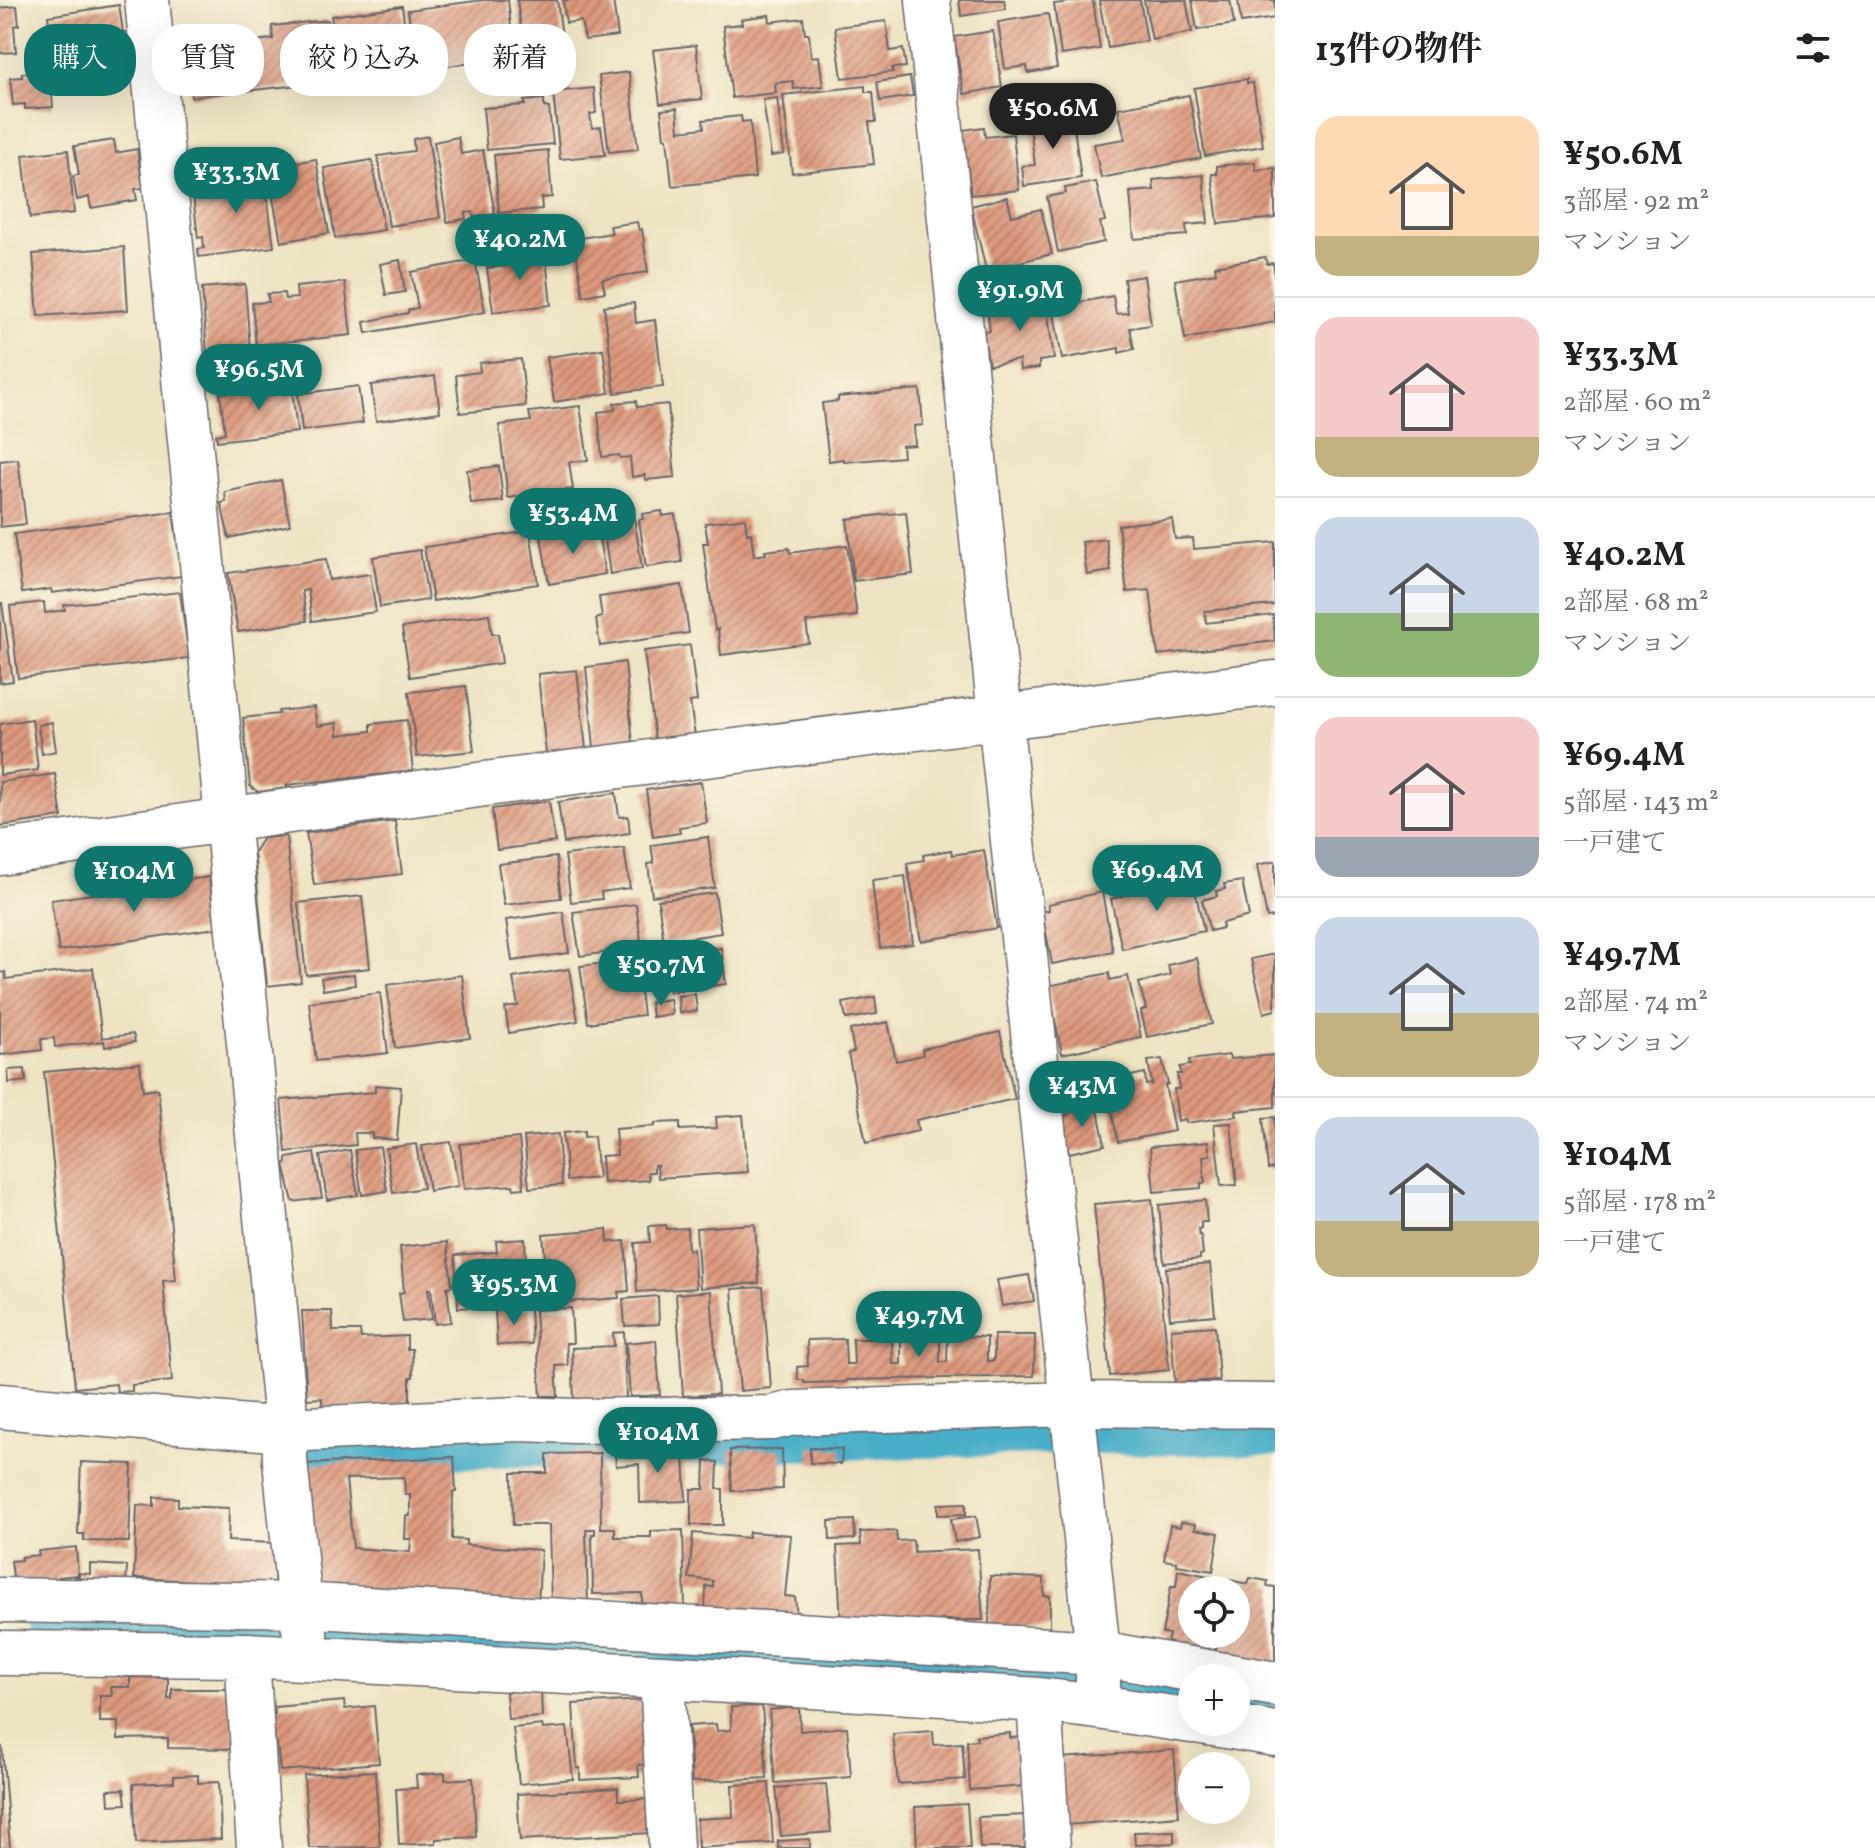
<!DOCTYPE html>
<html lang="ja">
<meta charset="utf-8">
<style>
body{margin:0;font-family:Vollkorn,"Noto Serif JP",serif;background:#f2f2f2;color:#222;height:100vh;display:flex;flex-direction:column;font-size:30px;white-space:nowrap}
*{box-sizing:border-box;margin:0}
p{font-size:26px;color:#767676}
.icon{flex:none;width:44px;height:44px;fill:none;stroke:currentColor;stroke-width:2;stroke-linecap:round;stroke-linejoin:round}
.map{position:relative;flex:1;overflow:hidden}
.panel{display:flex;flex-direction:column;background:#fff;width:600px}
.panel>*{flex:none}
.guide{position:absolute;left:24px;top:24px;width:760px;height:72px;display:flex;gap:16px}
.controls{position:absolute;left:1178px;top:1576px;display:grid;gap:16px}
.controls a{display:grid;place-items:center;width:72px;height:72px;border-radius:50%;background:#fff;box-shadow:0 8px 32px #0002;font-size:40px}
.price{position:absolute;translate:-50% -68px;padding:0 18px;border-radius:28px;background:#0f766e;color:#fff;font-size:26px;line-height:52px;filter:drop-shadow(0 2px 4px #0008)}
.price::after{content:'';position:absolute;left:50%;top:48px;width:24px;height:18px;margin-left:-12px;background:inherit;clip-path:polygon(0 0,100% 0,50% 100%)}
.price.selected{background:#222;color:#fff}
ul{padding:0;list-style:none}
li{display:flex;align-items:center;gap:24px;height:200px;padding:0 40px}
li+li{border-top:2px solid #e0e0e0}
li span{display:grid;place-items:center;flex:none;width:224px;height:160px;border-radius:24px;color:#555}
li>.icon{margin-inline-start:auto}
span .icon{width:96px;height:96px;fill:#fffc;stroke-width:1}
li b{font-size:34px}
h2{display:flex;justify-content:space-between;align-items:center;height:96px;padding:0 40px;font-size:34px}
.tag{padding:0 28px;border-radius:32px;background:#fff;box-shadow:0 8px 32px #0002;font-size:28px;line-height:72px}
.tag.selected{background:#0f766e;color:#fff}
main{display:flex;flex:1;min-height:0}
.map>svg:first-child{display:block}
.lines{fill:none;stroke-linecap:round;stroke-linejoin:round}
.canal{stroke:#49aec8;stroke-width:42}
.building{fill:url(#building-hatch);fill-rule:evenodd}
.minor-casing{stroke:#69666a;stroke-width:47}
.minor{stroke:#fff;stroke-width:44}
</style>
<main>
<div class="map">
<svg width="1275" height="1848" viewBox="0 0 1275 1848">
<defs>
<pattern id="building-hatch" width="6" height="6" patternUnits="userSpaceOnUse" patternTransform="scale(2)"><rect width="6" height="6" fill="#dd997e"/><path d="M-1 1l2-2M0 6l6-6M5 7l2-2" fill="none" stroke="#b37c68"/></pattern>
</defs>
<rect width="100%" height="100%" fill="#fcf5e5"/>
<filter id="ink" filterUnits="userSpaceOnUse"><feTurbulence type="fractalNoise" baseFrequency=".0125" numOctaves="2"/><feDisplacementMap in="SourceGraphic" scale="16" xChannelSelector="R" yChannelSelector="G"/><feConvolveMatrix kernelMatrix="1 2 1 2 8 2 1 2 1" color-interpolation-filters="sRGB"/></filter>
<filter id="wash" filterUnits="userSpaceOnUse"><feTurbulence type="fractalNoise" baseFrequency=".006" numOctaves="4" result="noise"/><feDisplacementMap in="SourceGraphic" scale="32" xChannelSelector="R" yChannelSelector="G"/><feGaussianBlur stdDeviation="1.8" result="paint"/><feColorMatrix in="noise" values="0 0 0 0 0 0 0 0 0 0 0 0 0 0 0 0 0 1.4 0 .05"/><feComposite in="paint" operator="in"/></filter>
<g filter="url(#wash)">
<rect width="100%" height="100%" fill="#eee3c2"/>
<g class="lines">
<path class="canal" d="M1096,1433l179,2
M310,1451l740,-17
M45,1622l348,13 453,28 274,20 72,12
M1236,1702l39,7"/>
</g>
<g id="blocks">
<path class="building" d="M483,0h25l4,36 -34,4 3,22 -65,8 -8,-60z
M517,0h40l7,51 -39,5z
M563,0h50l5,36 -33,4 -4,-19 -15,2z
M959,0h45l2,9 -45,7z
M1084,0h9l7,49 -39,6 -7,-51z
M1099,0h41l7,41 -39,7z
M1144,0h42l6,32 -40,8z
M1192,0h38l4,24 -37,6z
M1238,0h37v18l-34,5z
M119,5l4,27h6l3,22 -77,12 -7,-50z
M17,6l2,19 -5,1 2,26 -16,1v-45z
M402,6l5,37 -29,4 4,25 -41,6 -10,-62z
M1048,14l9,54 -29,5 -1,-7 -22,3 -7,-47z
M769,15l1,7 33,-4 2,16h4l2,23 8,-1 4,30 -29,3 -1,-8 -18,2 1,10 -44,5 -9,-72 19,-2 -1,-5z
M328,20l6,61 -143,16 -5,-49 15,-1v-7l21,-2 1,6 50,-5 -1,-13z
M886,21l4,30 13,-2 3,18 -14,1 1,4 -51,6 -7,-51z
M993,31l9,56 -38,7 -10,-57z
M696,45l6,54 -42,5 -7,-54z
M50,71l3,36 -28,2v-5l-12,1 -3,-27 12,-1v-4z
M629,72l9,77 -29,3 -10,-76z
M910,77l3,19 -33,5 -3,-19z
M1247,79v4h6l10,63 -58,10 -11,-68z
M865,86v6h8l3,30h-7l5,42 -82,9 -9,-78z
M594,88l2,25 -6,1 2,14 9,-1 4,28 -45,4 -7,-67z
M1189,95l12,63 -100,20 -7,-34 31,-5 -7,-31z
M777,98l7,56 -13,2 -8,-56z
M544,99v8l5,1 4,36 -66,6 -4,-42 42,-3 -1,-4z
M677,108l2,23 25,-3 -1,-8 38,-4 1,6 8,-1 5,57 -83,8 -5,-48h-3l-3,-28z
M1072,113l9,65 -57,8 -2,-20 13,-1 -6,-46z
M984,127l1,10 28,-3 6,56 -48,5 -8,-65z
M428,136l12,82 -51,8 -11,-70 36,-5 -1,-12z
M458,137l3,17 22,-4 12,64 -21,4 -1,-6 -8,1 1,6 -19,3 -13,-80z
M114,140l2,13 21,-4 6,39 -8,1 2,11 -46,8 -2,-11 -12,3 -4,-24 6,-1 -5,-29z
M68,150l6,63 -44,5 -7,-63z
M548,150l4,47 -11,1 1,11 -43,4 -5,-58z
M316,159l13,74 -48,9 -12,-66 13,-2 -1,-9z
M372,160l12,70 -49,8 -11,-70z
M1255,162l1,8 19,-2v50l-57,6 -6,-50h5v-8z
M263,164l11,83 -75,10 -1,-8 6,-1 -1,-11 -5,1 -5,-42 35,-4 -3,-22z
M1203,175l5,48 -22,2 1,10 -53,4 -4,-47 24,-2 -1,-10z
M1096,182l9,39 -5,1 4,20 -46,10 -11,-55 19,-4 -1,-5z
M1007,197l5,19 29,-7 11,45 -66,16 -15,-64z
M637,222l2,8 3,-1 6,43 -46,7 3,13 -22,4 -9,-57 38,-6 -2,-7z
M124,247l4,63 -90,6 -5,-62z
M545,249l6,56 -58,7 -6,-44 18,-2 -2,-12z
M1265,257l2,7 6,-1 2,12v47l-90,17 -10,-59 41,-7 -1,-7z
M400,260l5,32 -19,3 -6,-31z
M475,260l10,52 -119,21 -2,-11 44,-9v-3l10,-2 -7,-36z
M1144,276l7,49 -21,3 4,21 -15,4v-5l-57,11 -9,-52 60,-11 3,18 12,-1 -4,-34z
M345,282l6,53 -95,10 -4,-42 17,-1 -2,-8 17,-1 1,6 12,-1 -1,-11z
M245,284l5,65 -43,4 -5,-65z
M1045,295l9,64 -15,2v7l-19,2 -1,-10 -30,5 -6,-33 7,-1 -3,-22 18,-3v-5z
M634,303l2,20 19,-3 8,67 -48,6 -11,-87z
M603,349l6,44 -55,9 -7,-45z
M521,359l5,47 -66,7 -4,-38 24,-3 -1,-9z
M435,376l5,36 -64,9 -5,-36z
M291,381l6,51 -80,9 -1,-6 9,-2 -5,-40 33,-3v-5z
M358,386l5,37 -61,8 -4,-37z
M920,389l3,36 -9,1 1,19 -13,1 1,11 -59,5v-3l-15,2 -7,-58 16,-2v-4z
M636,401l1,6 31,-3 7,73 -29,3 -1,-5 -13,2 -2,-20 -10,1 -1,-3 -17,2 -4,-45 17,-2 -1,-7z
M580,406l8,54 -19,2 4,27 -65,9 -9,-73 32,-4 -2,-9z
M18,459l8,65 -26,3v-66z
M499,466l4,35 -32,3 -4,-34z
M281,480l9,45 -61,13 -8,-35 5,-1 -1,-10z
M662,511l1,5 12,-2 7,48 -36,5 -7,-47 4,-1 -1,-5z
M173,512l9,64 -130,17 -1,-4 -29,4 -8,-59z
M906,512l7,62 -59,7 -7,-62z
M634,516l8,53 -32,5 -8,-54z
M745,518l2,16 4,-1 3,23 12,-2 -1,-3 24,-3 1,5 57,-8 10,71 -51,6 3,21 -88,12 -3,-26 -3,1 -12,-87h5l-3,-20z
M1172,519l3,20 18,-1 1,11 81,-7v63l-70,6 1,12 67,-8 2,26 -117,14 -8,-65 -23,2 -9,-67z
M597,527l8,47 -56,10 -8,-47z
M530,531l8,53 -105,17 -9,-54z
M1106,539l5,32 -24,4 -5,-33z
M420,550l8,50 -48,7 -7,-50z
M326,559l3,21 41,-6 6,38 -64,9 -4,-31 -6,1 5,30 -69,11 -10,-59z
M682,585l7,48 -89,13 -4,-27 6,-2 -3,-20z
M180,592l9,66 -171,20 -8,-72 34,-4 1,11 20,-3 -1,-5z
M0,603h2l11,78 -13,2z
M489,614l3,20h6l4,29 -92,14 -8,-49z
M690,645l7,56 -7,1 5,34 -40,4 -11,-89z
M625,662l8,81 -39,4 -8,-80z
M577,670l9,79 -40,5 -8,-80z
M466,686l8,65 -57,6 -8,-65z
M314,707l3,19 20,-3 1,12 33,-4v-7l36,-4 6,51 -127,14 1,3 -29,4 -8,-6 -7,-68 36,-4 -1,-3z
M32,719l6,51 -38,5v-51z
M52,722l4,29 -14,3 -4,-29z
M55,774l7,43 -62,9v-44z
M701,782l6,41 -28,4 1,6 -27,4 -7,-47z
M616,793l3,24 9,-1 2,17 -66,10 -6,-41z
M549,801l6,41 -58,8 -5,-41z
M395,821l7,53 -88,11 -8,-52z
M286,836l15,146 -34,4 -13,-134 9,-14z
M708,837l7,51 -63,8 -4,-32 6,-1 -3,-18z
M624,848l6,40 -29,4 1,7 -31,3 -6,-47z
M951,850l1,5 32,-5 13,78 -76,13 -14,-78 17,-3 -1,-5z
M556,857l5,41 -57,7 -6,-41z
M1275,861v56l-8,1 -10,-53z
M905,876l8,68 -33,4 -8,-68z
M209,877l7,51 -157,23 -8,-51z
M1188,878l2,9 4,-1 10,45 -82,18 -11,-50 12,-3 -1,-4z
M1242,881l7,35 -27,7 1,5 -13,3 -8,-31 15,-4 -1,-5 9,-2 -1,-5z
M1102,892l11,60 -61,12 -10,-52 7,-2 -1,-6z
M715,893l6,40 -57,9 -6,-42z
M362,896l8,72 -64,7 -8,-72z
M636,904l6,44 -62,8 -7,-44z
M563,912l6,41 -57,8 -6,-41z
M721,948l5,36 -57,8 -5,-36z
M1275,954v56l-11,3 -13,-54z
M1197,958l15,66 -65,13 -6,-26 5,-2 -7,-26 31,-8 -2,-10z
M636,959l7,56 -55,8 -8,-57z
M93,968l9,70 31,-4 2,8 -30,5 -1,-6 -49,6 -1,-9 -13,1 1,11 -42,5v-82l5,-1 1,7z
M569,969l9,52 -69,12 -4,-25 13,-2 -5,-28z
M1109,973l1,7 18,-4 13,61 -79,17 -14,-68z
M354,974l1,11 -32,5 -2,-12z
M462,975l8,63 -75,10 -8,-63z
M380,993l8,60 -72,8 -7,-59z
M695,994l2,17 -18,2 -1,-17z
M875,997l2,17 -31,5 -3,-16z
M670,999l2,15 -20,3 -2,-15z
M888,1022l8,39 27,-6 -1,-6 78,-17 15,67 -99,21 2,11 -52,12 -18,-90 6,-1 -4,-22z
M1229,1055l1,4 45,-4v52l-39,4 1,5 -51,7 -1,-4 -7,2 -4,-32h5l-2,-15h4l-1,-7 10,-2 -1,-5z
M1162,1059l6,25 -3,1 9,46 -56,11 -10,-49 5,-1 -2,-12 34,-7 1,12 6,-1 -4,-23z
M140,1063l3,28 15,-2 18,191 -13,1 9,100 -40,4v6l-15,1 -1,-8 -41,4 -31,-316z
M25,1069l1,12 -17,2 -1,-13z
M375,1085l26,2 -4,53 -25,-2v-5h-17l1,12 -70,7 -5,-52 94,-8z
M1079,1103l3,10 16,-3 7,35 -36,8 -8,-36 7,-2 -2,-9z
M743,1115l5,57 -90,6 -1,-13h-3v7h-6l1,8 -46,3 -2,-27 16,-1 -2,-26 40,-3v-3l25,-1v8l37,-2 -1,-11z
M1275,1117v51l-7,1 -5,-51z
M1231,1123l6,62 -16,1 -7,-62z
M584,1131v6l10,-1 4,42 -31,3 -4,-48z
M558,1134l4,51 -33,3 -5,-51z
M519,1138l5,50 -10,1 -1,-4 -49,4 -4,-45z
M451,1142l7,44 -29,5 -7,-45z
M1208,1142l2,13 -7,1 2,27h-4v5l-47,4 -4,-45z
M416,1144l7,44 -30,5 -7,-45z
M380,1147l7,44 -25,4 -7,-45z
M350,1150l8,45 -31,5 -7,-44z
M314,1153l8,45 -29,4 -9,-38 3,-1v-5z
M1152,1199l17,171 -59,6 -16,-172z
M1205,1200l2,22h-6v6l-3,1 1,6 2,1 2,18 -3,1v4l-36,4 -5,-58z
M755,1224l4,59 -59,5 -4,-60z
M666,1225l1,4 20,-1 1,22 5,-1 3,39 -59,4 -2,-49 15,-1 -1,-16z
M607,1229l1,13 17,-1 4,50 -11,1 1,6 -53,4v-6l-34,2 -3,-38 16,-1 -2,-25z
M525,1239l3,65 -70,4 -3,-53 42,-3 -1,-11z
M447,1242l5,44 -5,1 4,35 -16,2 -4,-35h-3l4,30 -29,3 -4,-29 5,-1 -4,-45z
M1210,1264l5,51 -45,4 -4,-51z
M1029,1275l5,26 -32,5 -5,-26z
M763,1287l8,101 -31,3 -8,-102z
M711,1291l7,103 -35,2 -7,-102z
M658,1296l1,28 -34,2 -2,-27z
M571,1308l2,35h-7l2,22 -12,1 2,30h-17l-6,-86z
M530,1309l2,35 -35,1 -2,-34z
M302,1311h30l1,20h27l1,7 46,-2v13h5l1,28h-3v29l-88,3v-11l-15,1z
M1215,1326l4,54 -44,3 -4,-54z
M624,1332l2,67 -52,2 -2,-53 42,-2 -1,-13z
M994,1335h41l-1,41 -187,4 -1,2 -42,1v-3h-6l-1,-13 11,-1 -1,-26 38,-1 1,25h8l-1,-25h39l1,25h8v-25l39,-1v24h7l1,-26 39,1v24h7z
M656,1340l4,55 -30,2 -4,-54z
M810,1448l32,1 -1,15 -31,-1z
M782,1449l1,40 -51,2 -2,-41z
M684,1451l2,50 -46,2 -1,-39 -23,2 -1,-12z
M600,1453l1,75h14v9h36v-6l32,-1 2,79h-43v-16l-49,1 -1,-60h3v-5h-9l2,75 -37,2 -2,-81h-36l-1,-52h35v-19z
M454,1457l2,35h-3l-1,47 14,1v5l75,5 -3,54 -221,-11 -13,-129zM404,1477l1,18h5v21h-4l-1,23h6l-1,13 -57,-4 -7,-69z
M705,1461l13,1 -1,27h6v36h-32v-36h13z
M81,1462l51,2 -3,78 -45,-1v-7h-6z
M154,1497l24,1v8l51,2 -1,33 48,2 -2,42 -140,-7 3,-73 17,1z
M966,1503v11l-28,1v-11z
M976,1516l4,21 -25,5 -4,-23z
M854,1520l1,19 -25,1 -1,-19z
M1181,1522l15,2 -1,5 24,4 -6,38 -36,-6v-3l-13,-2 6,-35 10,2z
M896,1531l1,10 16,-1 1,12 64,-3 5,71h-42v7l-100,-3 -4,-78 24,-1 -1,-13z
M749,1532l42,3 -6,61 10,1 2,20 -92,-5 1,-26 7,1v-6l-24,-3 4,-45 55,5z
M76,1547l2,28 -19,2 1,6 -46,1 -3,-23 10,-1v-3l18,-2 -1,-4z
M90,1564l37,2 -1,20 -52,-3 1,-7 4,1v-4l11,1z
M1178,1570l45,9 -2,11h-29v44h20l-4,21 -42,-7 3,-14 -7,-1 9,-47h5z
M990,1576l54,2v18h6v32l-61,-2z
M1250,1578l18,3 -1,5 8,1v79l-60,-12 4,-20h17v-44h-9l2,-10 19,4z
M130,1677l38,1v21h4v-10h62v60l-66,-1v-10l-50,1v-17h-18v-26h12l-1,-9h19z
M541,1689l1,28 -34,2 -2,-27z
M644,1700l3,64 -9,1 1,12 -59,3v-12h-3l-4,-64z
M344,1701l1,8 29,-3 5,57 -99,8 -3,-28 -7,1 -3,-30h8l-1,-7z
M762,1706l5,72 -75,4 -3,-56 27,-2 1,7 14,-1v-23z
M799,1707l1,24 47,-4 4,50 -76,6 -6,-73z
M542,1725l1,4 24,-2 6,52 -54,5 -6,-56z
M933,1731l1,14 28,-2 3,36 -67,5 -5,-50z
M1010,1733v5l12,-1 4,49 -56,4 -3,-49 10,-1 -1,-4z
M0,1747h2l8,101h-10z
M1174,1750l5,66 -113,9 -5,-67z
M375,1771l5,76 -71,1 -5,-73z
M445,1773v7l28,-2 3,59 -40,2v4l-37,2 -3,-56 21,-1 -1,-13z
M198,1775v8l21,-1 2,57 -85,4 -3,-59 41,-2v-6z
M769,1783l4,60 -75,5 -1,-29 36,-2 -1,-32z
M826,1784l5,48 -50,4 -5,-48z
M618,1788v12l30,-1 3,34 -131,7 -3,-46z
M124,1789l2,15 -17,1 -1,-15z
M967,1804l3,44h-53l-2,-41z
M1029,1815l2,33h-51l-2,-31z
M1174,1831v12l-39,2 -1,-13z
M810,1839v9h-32v-7z"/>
</g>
</g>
<g filter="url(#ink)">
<use href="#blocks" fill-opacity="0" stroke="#69666a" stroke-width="2"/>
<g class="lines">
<defs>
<path id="minor" d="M147,0l137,1401 1,60 15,144 9,53
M928,0l72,717 98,936v54
M0,853c424,-64 850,-117 1275,-170
M0,1406l285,24 234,-11 56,2 197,-3 21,-5 279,-9 203,2
M0,1600l300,5 798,48 177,31
M0,1653l247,2 415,22 377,23 59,7 94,14
M247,1655l12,193
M662,1677l9,171
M1039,1700l9,148
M1202,1722l73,12"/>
</defs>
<use href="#minor" class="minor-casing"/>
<use href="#minor" class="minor"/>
</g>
</g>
</svg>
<div class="controls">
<a><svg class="icon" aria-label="locate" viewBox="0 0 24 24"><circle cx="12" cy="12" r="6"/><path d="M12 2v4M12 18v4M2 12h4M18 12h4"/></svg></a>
<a>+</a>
<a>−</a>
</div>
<b class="price selected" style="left:1053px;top:151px">¥50.6M</b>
<b class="price" style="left:236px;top:215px">¥33.3M</b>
<b class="price" style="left:520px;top:282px">¥40.2M</b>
<b class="price" style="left:1020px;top:333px">¥91.9M</b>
<b class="price" style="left:259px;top:412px">¥96.5M</b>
<b class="price" style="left:573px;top:556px">¥53.4M</b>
<b class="price" style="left:1157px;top:913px">¥69.4M</b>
<b class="price" style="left:134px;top:914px">¥104M</b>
<b class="price" style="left:661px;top:1008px">¥50.7M</b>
<b class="price" style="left:1082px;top:1129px">¥43M</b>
<b class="price" style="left:514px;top:1327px">¥95.3M</b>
<b class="price" style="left:919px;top:1359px">¥49.7M</b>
<b class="price" style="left:658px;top:1475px">¥104M</b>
<div class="guide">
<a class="tag selected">購入</a>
<a class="tag">賃貸</a>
<a class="tag">絞り込み</a>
<a class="tag">新着</a>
</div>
</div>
<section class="panel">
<h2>13件の物件<svg class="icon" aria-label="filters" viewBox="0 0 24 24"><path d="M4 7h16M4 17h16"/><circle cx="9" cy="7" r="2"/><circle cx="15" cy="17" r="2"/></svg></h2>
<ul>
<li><span style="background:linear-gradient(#ffd9b3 75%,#c2b280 0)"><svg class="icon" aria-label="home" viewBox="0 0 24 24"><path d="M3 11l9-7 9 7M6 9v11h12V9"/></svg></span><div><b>¥50.6M</b><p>3部屋 · 92 m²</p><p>マンション</p></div></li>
<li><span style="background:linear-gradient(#f6c9c9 75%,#c2b280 0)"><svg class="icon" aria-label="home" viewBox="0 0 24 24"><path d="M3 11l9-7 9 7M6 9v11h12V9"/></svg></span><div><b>¥33.3M</b><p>2部屋 · 60 m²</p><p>マンション</p></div></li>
<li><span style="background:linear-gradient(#c9d6e8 60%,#8fb573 0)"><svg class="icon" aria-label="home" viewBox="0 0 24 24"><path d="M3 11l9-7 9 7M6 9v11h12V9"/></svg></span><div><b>¥40.2M</b><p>2部屋 · 68 m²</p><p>マンション</p></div></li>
<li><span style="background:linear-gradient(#f6c9c9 75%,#9aa5b1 0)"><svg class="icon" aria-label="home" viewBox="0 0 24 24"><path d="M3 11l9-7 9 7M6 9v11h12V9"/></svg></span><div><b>¥69.4M</b><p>5部屋 · 143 m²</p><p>一戸建て</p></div></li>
<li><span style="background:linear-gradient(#c9d6e8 60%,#c2b280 0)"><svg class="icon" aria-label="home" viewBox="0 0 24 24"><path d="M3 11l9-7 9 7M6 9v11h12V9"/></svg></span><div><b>¥49.7M</b><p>2部屋 · 74 m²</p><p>マンション</p></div></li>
<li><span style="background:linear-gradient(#c9d6e8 65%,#c2b280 0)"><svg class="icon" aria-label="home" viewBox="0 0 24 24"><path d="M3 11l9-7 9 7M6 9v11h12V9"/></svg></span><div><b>¥104M</b><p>5部屋 · 178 m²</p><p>一戸建て</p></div></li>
</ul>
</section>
</main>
